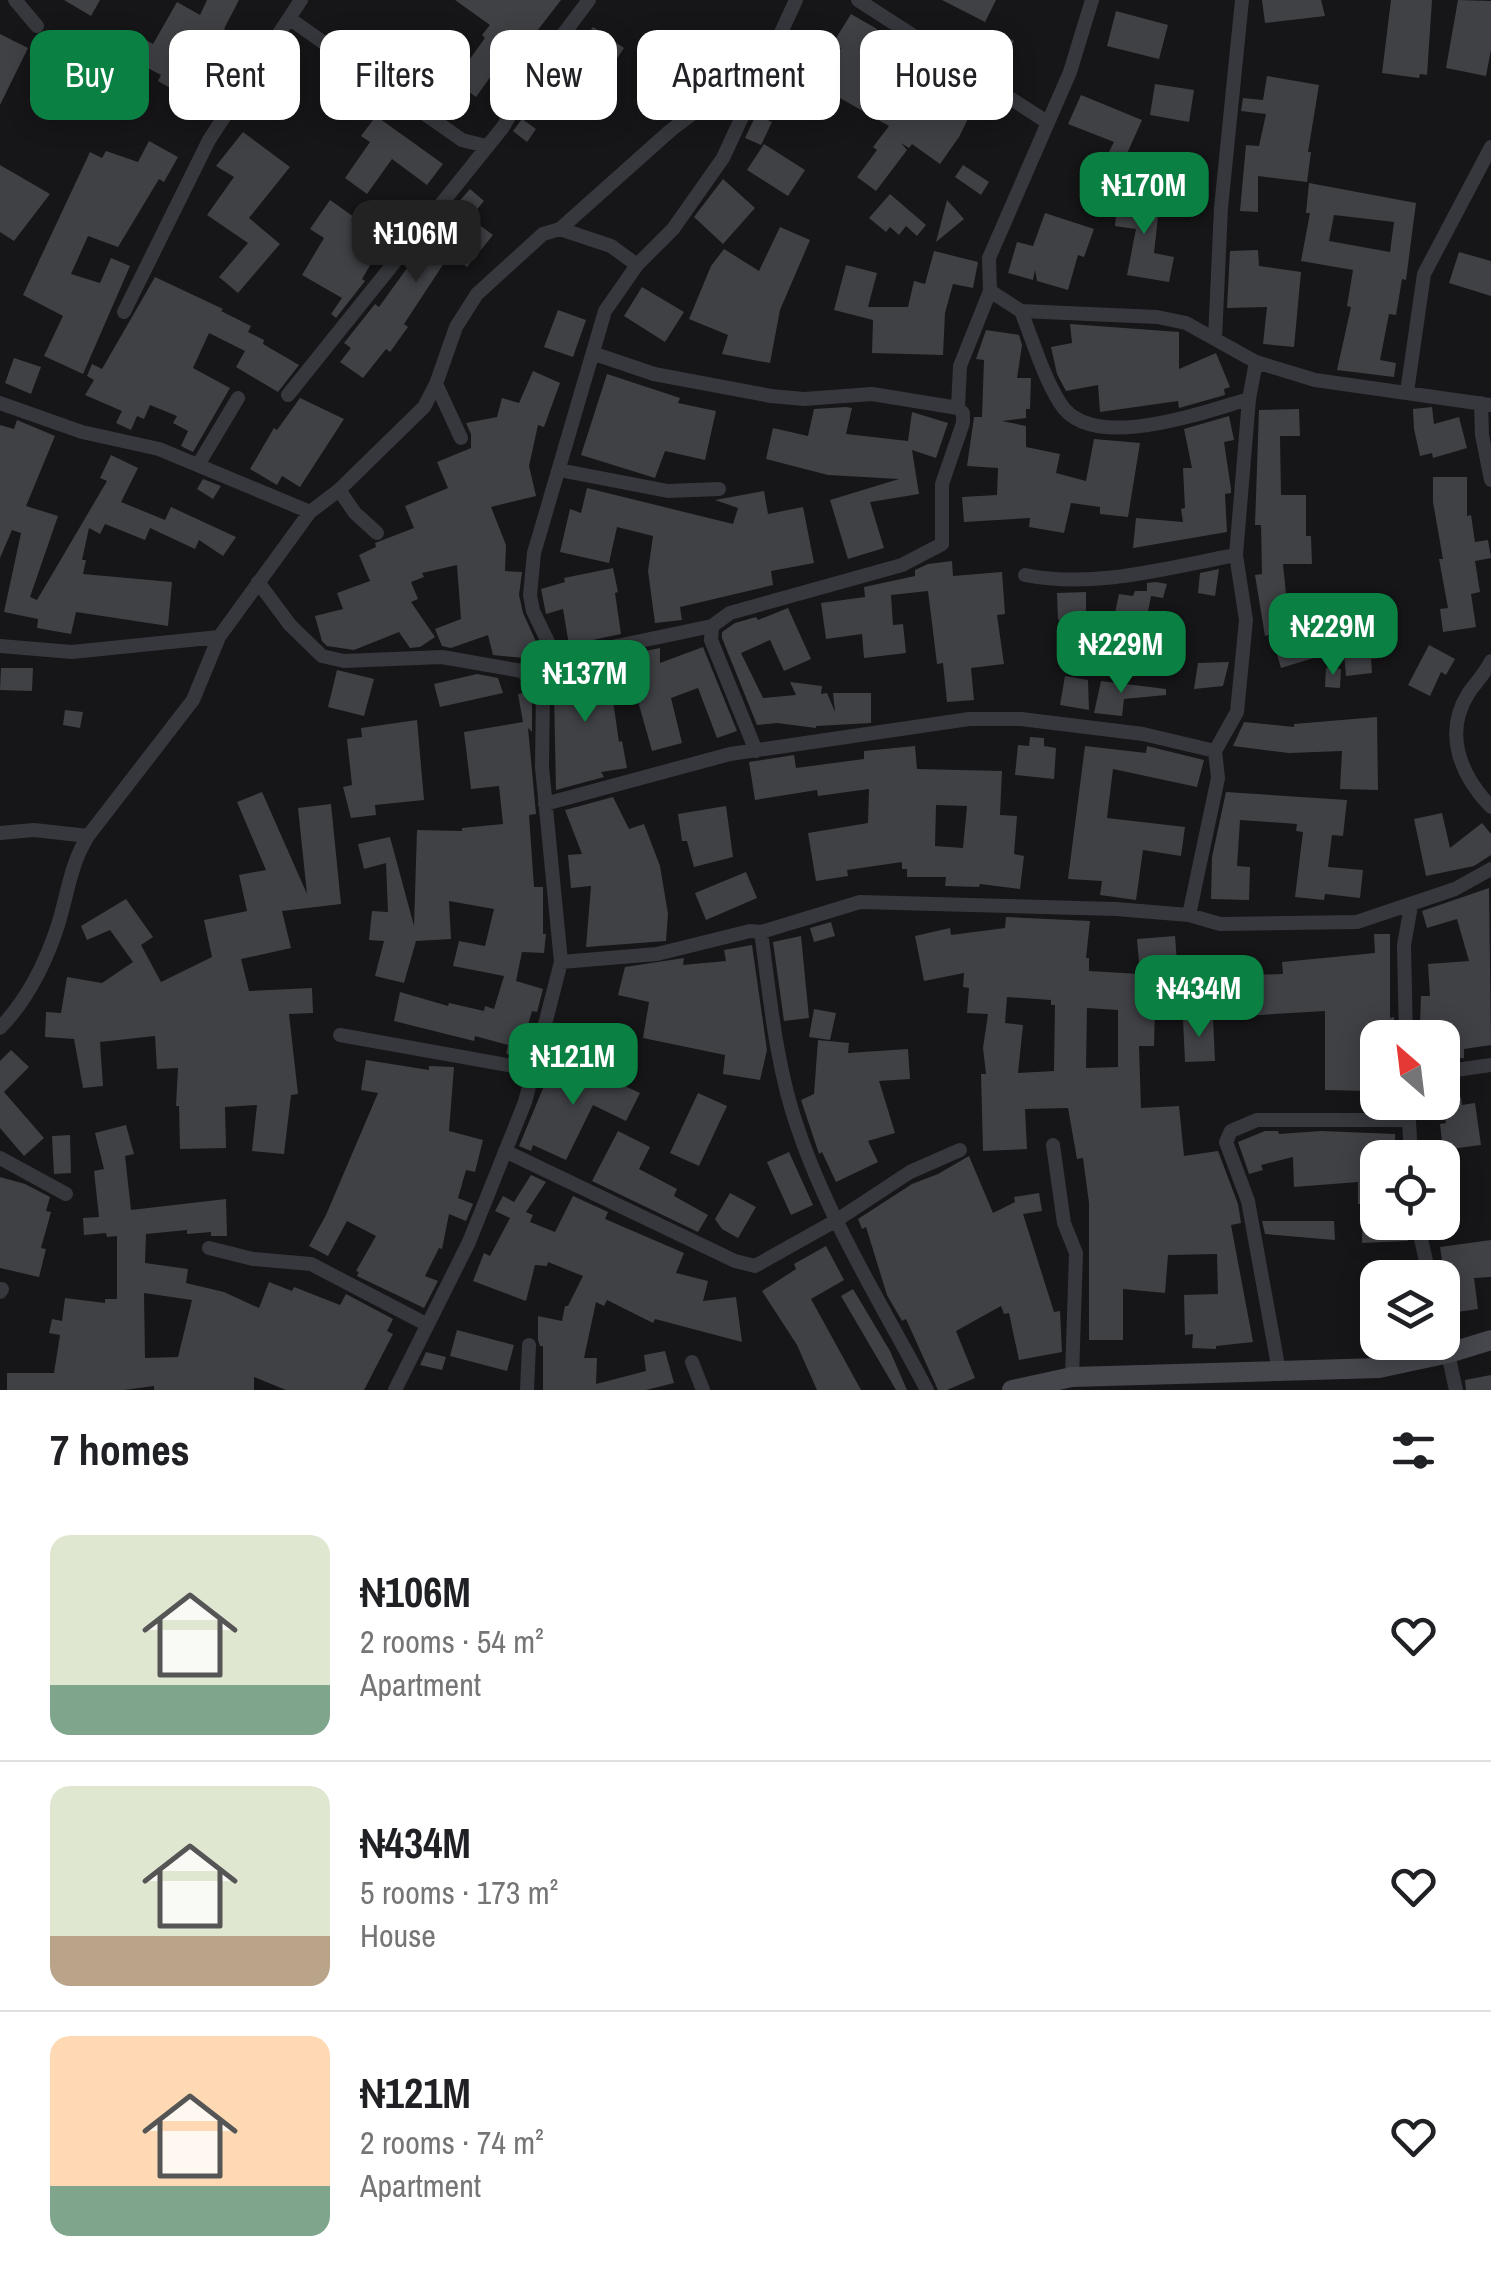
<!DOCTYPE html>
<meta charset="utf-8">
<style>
body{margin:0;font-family:"Archivo Narrow",sans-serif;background:#f2f2f2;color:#202124;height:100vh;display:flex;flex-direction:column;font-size:38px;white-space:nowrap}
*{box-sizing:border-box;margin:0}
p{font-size:32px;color:#757577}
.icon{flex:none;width:55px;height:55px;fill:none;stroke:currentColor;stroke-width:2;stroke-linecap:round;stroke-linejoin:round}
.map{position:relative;height:1390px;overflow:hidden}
.side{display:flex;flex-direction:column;background:#fff;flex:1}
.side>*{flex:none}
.banner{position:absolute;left:30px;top:30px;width:1432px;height:90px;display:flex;gap:20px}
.needle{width:65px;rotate:332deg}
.controls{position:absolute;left:1360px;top:1020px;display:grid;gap:20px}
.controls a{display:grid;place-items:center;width:100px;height:100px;border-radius:20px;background:#fff;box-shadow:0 5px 25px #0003;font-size:50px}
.price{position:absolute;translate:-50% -85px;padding:0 22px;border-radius:20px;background:#0b8043;color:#fff;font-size:32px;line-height:65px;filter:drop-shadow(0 2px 5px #0008)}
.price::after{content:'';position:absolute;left:50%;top:60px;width:30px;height:22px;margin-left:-15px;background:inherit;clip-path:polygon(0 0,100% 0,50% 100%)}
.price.selected{background:#222;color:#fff}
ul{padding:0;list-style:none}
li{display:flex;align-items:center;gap:30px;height:250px;padding:0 50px}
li+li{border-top:2px solid #e0e0e0}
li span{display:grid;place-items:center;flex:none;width:280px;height:200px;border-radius:20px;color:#555}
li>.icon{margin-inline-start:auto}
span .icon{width:120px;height:120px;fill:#fffc;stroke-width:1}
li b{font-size:42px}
h2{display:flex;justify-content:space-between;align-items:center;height:120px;padding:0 50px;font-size:42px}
.pill{padding:0 35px;border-radius:20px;background:#fff;box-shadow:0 5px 25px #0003;font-size:35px;line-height:90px}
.pill.selected{background:#0b8043;color:#fff}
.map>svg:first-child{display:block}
.building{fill:#404145;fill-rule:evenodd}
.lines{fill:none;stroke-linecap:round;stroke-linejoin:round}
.street{stroke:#37383d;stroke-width:14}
.secondary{stroke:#45474d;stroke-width:20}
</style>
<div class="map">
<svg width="1491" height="1390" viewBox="0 0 1491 1390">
<rect width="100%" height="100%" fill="#161618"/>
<path class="building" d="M64,0h36l-9,16z
M207,0h32l-15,29 32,19 -9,14 -23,-16 -29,56 -37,-21 3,-6 -36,-19 12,-21 16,9 24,-42 23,13z
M455,0h106l-37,48 -4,-3 -11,13 -3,-3 -30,42 -22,-16 31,-43 -3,-3 8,-10z
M942,0h54l-11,22z
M1262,0h59l4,16 -60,7z
M1391,0h41l-5,75 -7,-1 -1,4 -37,-5z
M1458,0l33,1v49l-5,26 -40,-8z
M1116,11l52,14 -9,34 -52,-13z
M851,14l26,15 -3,5 39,24 3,-7 27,17 -2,5 40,19 -22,45 -19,27 -28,-20 -3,4 -8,-5 6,7 -31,41 -19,-14 20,-27 -4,-3 16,-21 -70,-40 22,-38 -8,-5z
M593,27l31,21 -12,18 -32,-22z
M0,34l28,14 -28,57z
M1001,34l13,7 -13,25 -13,-6z
M1267,76l52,9 -11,67h3l-4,30 -49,-6v36l-18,-1 6,-66 13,1 7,-32 -25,-3 2,-13 20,2z
M1155,84l39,6 -5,32 -39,-7z
M1081,95l61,25 -29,65 -17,-8 18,-35 -46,-18z
M756,115l16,7 -11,23 -16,-7z
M376,116l67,48 -16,21 -35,-26 -25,35 -22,-16 25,-36 -9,-6z
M522,119l14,10 -9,13 -14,-11z
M243,132l47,35 -41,51 31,26 -42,49 -19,-16 29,-34 -41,-28 27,-38 -18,-11z
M149,141l29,16 -14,25 -5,-3 -41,68 -30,-11 -17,38 29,9 11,-25 19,8 -47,108 -39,-18 19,-40 -40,-21 67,-143 12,6 4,-7 32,11z
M764,144l41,26 -17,26 -41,-26z
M0,165l50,29 -36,47 -14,-9z
M963,165l26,17 -8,13 -26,-18z
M723,179l32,29 -32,36 -29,-27z
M1309,183l107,20 -10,77 -4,-1 -6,36 -7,-1 -9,46 16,3 -2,14 -57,-7 14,-63 -4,-1 6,-36 -52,-9 9,-48h-4zM1334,215l60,7 -4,30 -61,-11z
M470,189l14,12 -14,17 23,17 -26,32 -17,-13 -46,70 4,3 -18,25 -4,-3 -23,29 -23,-16 11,-14 -7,-5 31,-39 4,3 57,-79z
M890,194l36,31 -9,11 -11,-10 -7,9 -9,-8 -4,5 -17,-14z
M1118,195l42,4 -6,54 20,4 -5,25 -42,-7 9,-46 -21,-3z
M330,200l24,17 -3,4 34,19 -23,39 3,2 -29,37 -5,-4 11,-16 -40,-23 22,-37 -14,-9z
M947,200l17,19 -28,23z
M1045,213l49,16 -10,28 -6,-2 -10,35 -31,-9 -2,-11 -2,10 -25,-7 9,-31 16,4z
M780,227l30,13 -30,70 -10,53 -48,-9 6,-19 -39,-16 22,-53 13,-17 35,22z
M1258,250l1,16 42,6 -7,75 -31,-3 4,-37 -40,1 3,-57z
M934,251l44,11 -5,26 -20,-4 -8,29 -2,42 -71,-2 1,-33 -39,-10 12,-45 31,8 -9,34h40l6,-26 11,3z
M1459,252l32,9v35l-42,-13z
M155,277l68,32 -2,2 30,15 -3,6 16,8 -1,4 36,21 -21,27 -42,-25 9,-16 -36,-18 -16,35 37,20 -37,64 -12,-6 7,-15 -15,-8 4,-7 -27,-11 -6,14 -7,-3 -6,14 -15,-7 6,-12 -37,-16 9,-15 -7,-4 5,-12 10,5z
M642,287l42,25 -19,30 -41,-26z
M558,310l28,10 -13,37 -29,-10z
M1070,324l109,8v37l37,-16 14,34 -6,2 1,6 -46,13 -1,-7 -78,11 -2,-27 -32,6 -9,-17 -6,-27 21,-4z
M986,330l33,5 3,10 -5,33h14l-1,31h-4v9l-24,3 24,5v21l34,7 -4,19 30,8 8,-42 46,4 -12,74 -28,-3v-7l-29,-4 -7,30 -35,-6 1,-9 -66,4 -2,-25 35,-2 1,-27 -31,-2 7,-49h8l2,-57 -8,-1z
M14,358l27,9 -10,27 -26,-11z
M533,371l27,12 -16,44 -6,-2 -9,41 7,30 -45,11 15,38 -1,26 17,1 -3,23 4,18 16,35 -3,22 -12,-12 -31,-3 -5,-20 -37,13 -9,-2 -7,-17 26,-10 -4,-54 -35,8 2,4 -13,5 7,17 -7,3 24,35 -15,10 -10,1 -11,-16 -45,18 -27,-4 -5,-5 -7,-25 28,-7 -6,-16 33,-12 -11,-26 17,-8 -1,-4 39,-15 -9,-22 43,-18 -11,-26 34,-14v-14l-5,-11 31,-6 5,-19 17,5z
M607,374l73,24 -2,5 38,8 -11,49 -40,-9 -10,27 -74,-23z
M300,398l44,21 -44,68 -18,-11 -5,9 -27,-16 24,-41 3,2z
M846,407l6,1 -6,26 62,7 4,-29 36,11 -12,35 -24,-8 7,44 -49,8 14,46 -36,11 -18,-59 69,-21 -71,-4 -62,-16 7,-31 35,8 6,-27z
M1432,407l2,17 25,-7 8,31 -34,10 -1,-5 -12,3 -6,-27 -1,-20z
M1299,409l1,27h-20l1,59h25v41h5l1,28h-29l4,40 86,-7 5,61 -7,1 1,14 -26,3 -5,-55 -33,6 9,30 -36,11 -10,-34 -6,2 -10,-61 7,-1 -1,-49h-6l4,-115z
M1229,416l5,24 -10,2 7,47v4l-6,1 2,38 -94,16 3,-30 47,4 -2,-13 4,-1 -2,-40h9l-8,-39z
M17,420l38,16 -29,70 32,10 -28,81 7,3 70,-119 -7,-3 11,-23 27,13 -17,34 44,18 6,-13 65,30 -13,19 -24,-16 -4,9 -45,-21 -5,12 -40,-16 -5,10 -11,-6 -7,32h4l-3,14 89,8 -4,44 -92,-14 -5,22 -34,-6 1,-9 -34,-7 17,-79 -9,-3 -12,28v-133l14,4z
M1433,477h34v39l4,-1 4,27 13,-2 3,18 -16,3 5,31 -9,2 5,33 -33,5 -3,-23 8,-1 -9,-49h4l-10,-57z
M203,479l18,7 -8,13 -16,-10z
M587,488l146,36 5,-16 -23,-8 49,-9 4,23 35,-7 11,56 -43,8 2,14 -93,22 2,13 -27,3 -7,-52 5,-35 -36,-9 -8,36 -49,-11 10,-43 11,4z
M952,561l1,15 49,-4 3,42 -8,1 7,49 -33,4 3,32 -27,2 -4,-39 -6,1 -9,-73 -37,4 2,30 10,-1 3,29 -42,5 -2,-24 -36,5 -5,-36 44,-6 -1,-10 51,-11v-6l13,-6z
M613,568l5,24 -3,1 6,41 -52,11 -6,-36 -17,5 -5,-25 24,-7 -1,-4z
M1219,569l-4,27 -17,-3 2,-20z
M1156,582l11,2 -4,14 -12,-2 -13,66 -32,-7 13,-61 14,2 2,-5h12v-8z
M1086,592v27l-28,1 -1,-27z
M788,608l23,51 -27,12 -14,-31 -29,13 22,45 33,-3 -6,-13 32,4 -1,8 6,-1 8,19 -2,-19h38v30l-55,3v2l-39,-5 -20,2 -35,-87v-6l13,-9 21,-6 2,3z
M1429,645l26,14 -9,16 -5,-3 -11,24 -22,-11z
M703,647l34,84 -20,7 -19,-50 -27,10 11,45 -30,8 -27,-96 35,-7v15z
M607,659l12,83 3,-1 5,27 -26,4 3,5 -48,13 -2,-97 3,-24z
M1229,662l-6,24 -29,3 4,-26z
M1,668h32l-1,23 -32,-1z
M1326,668l15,1 -1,19 -15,-1z
M337,670l37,9 -10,37 -36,-9z
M477,674l21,4 5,15 -63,14 -6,-23z
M1065,676l23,4 1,30 -29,-5z
M1101,681l65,8v6l-42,4 -2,17 -28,-3z
M528,692l4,4v36l-4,-4 8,86 -7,1 5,72h9v47h3l-2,19 -22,-1 -6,29 27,8 -6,23 -5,-1 -13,45 -13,-2 2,-9 -33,-9 -1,5 -80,-20 6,-29 48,14 1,-3 35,8 1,-5 9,3 10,-33 -51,-10 6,-25 26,5 9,-37 -45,-8 2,38 -35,2 -12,42 -29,-7 9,-35 -15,-1 3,-29 16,1 -2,-49 -22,6 -6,-25 32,-7 24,89 3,-96 45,1v-3l41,-4 -4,-38 -28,3 -7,-57 59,-10 -5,-28z
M65,710l18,2 -3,16 -17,-3z
M1377,717l1,73 -38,-1 2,-38 -53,2 -56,-7 11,-24 50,5v-3z
M417,720l7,80 -49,5 1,10 -25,3 -8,-31 9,-2 -5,-46 15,-2 -1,-9z
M1030,737l14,1v8l12,2 -2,31 -39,-4 3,-30 11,1z
M915,746l2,23 85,2 -2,44 17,1 -3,38 10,2 -4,33 -40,-5 -1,3 -34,-1 1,-9h-39v-8h-5v-7l-55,8 1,6 -32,5 -8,-48 60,-10 1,-34 -51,7 -1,-6 -62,10 -6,-38 45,-7 2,13 68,-9v-8zM936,805l31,1 -4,42 -28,-2z
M1085,746l61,7 1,-7 57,14 -7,27 -84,-18 -6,49 78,9 -4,29 -38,-6 -7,50 -36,-5 2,-14 -34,-2z
M262,792l45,102 -9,-86 33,-4 10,100 -59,7 9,37 -50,11 8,32 63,-3 1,25 -24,1 9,80 -7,1 -7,59 -32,-3 5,-46 -32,2 1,41 -46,1 -1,-43h-3l2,-38 -21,1 -2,-33 -55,6 3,44 -20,2 -9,-49 -29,-2 1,-25 15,1 6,-36 35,6 31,-21 -23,-32 -23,10 -6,-14 45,-27 27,38 -12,8 20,37 51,-25 -8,-37 43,-9 -8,-36 27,-5 -29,-68z
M1226,792l121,8 -4,36 -11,-1 -4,32 35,3 -3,28 -35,-4 -1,6 -29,-3 8,-65 -7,-1 1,-7 -57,-4 -3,46 13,1 -1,33 -38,-1 1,-42z
M613,797l16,32 15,-5 16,42 8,48 -2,27 -80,6 5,-61 -20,2 -3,-33 14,-1 -17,-44z
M726,806l7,51 -39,10 -7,-26h-5l-4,-27z
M1442,813l8,35 32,-25 9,11v21l-17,11 -48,10 -12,-57z
M746,872l11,26 -51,22 -11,-27z
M1489,888l2,157 -27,4v9l-22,1v-21h-18v-13h-4l1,-29h9l-2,-32 41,-3 -12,-42 -30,9 -5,-17z
M1006,917l84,4 -4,37h3v13l51,3 -3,-35 38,-3 5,67 -25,2 -1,41h-15l2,62 38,-2 5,50 34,-5 20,53 3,19 -10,2 22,117 -37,4v3l-24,-1 1,-14 -8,1 -1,-40 34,-1 -1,-40 -49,1 -3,38 -42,-4v51h-34v-137l-6,-45 -6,1 -9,-51 -43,1 2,40 -44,2 -2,-77h5l-3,-26 5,-34 -21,-1 2,-25 -6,-1 1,-14 -40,8 -9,-45 35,-8 1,7 54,-7zM1007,997l44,3v5h4l-1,66 -36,2 5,-48 -18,-2zM1087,1008l31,2v57l-32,1z
M831,922l4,14 -21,6 -4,-14z
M1374,934h16v84l4,-1 1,21h-17v47h-8v6l-45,-1v-79l-82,5 -4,-36 11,-1 -1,-4 34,-1 -1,-12 93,-9z
M801,936l8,82 -25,3 -11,-79z
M752,945l15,105 -7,30 -37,-6 2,-19 -82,-17 6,-36 -31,-7 7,-28 59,-9 -1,7 43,-4 -2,-11z
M814,1009l22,4 -6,27 -21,-3z
M1213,1018l2,43 -30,1 -2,-43z
M818,1040l31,3 -1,10 60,-4 2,30 -31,2 16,52 -27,8 10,21 -42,20 -14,-30 -3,2 -18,-54 13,-6z
M11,1050l18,17 -25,25 40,46 -20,18 -24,-28v-67z
M366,1060l63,10v-4l25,1 -5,64 34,9 -8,32 -9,-2 -8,28 15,6 -7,17 -17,-7 -7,35 -3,-1 -14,28 13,5 -14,27 -67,-32 2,-4 -3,-1 20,-35 -29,-15 -19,35 -19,-10 17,-31 52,-122 -17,-3z
M554,1062l22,10 3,-7 61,28 -14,28 -33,-16 -27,55 -33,-15 -2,6 -12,-5z
M698,1093l29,13 -28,60 -29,-13z
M1461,1097l1,8 13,-2 6,42 -38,5 -3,-26 6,-1 -3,-24z
M126,1125l8,29 -9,2 6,54 95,-11 1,37h-16v-4l-24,2v-4l-41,4 -1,29 43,6 -2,14 38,9 35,16 10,-26 23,9 2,-4 46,18 6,-11 47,25 -6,12 6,3 -29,56h-78l-32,-13v13h-100v-4l-30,4h-117v-17h47l6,-38 -11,-2 3,-14 10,2 3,-23 40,5v-4h12v-63l-10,1 -1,-4 -22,2 -1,-17 16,-1 -5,-46 10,-2 -9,-36zM144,1293l48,7 -14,57 -33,1z
M618,1131l32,16 -11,22 38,20 -3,7 34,19 -10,17 -106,-51z
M1265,1131h13l1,3 42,-3 74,3v24h-17v64l29,1 1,18 -46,2 1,-39h-5v-22l-64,5 -1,-30 -32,8 2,5 -14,4 -11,-32z
M70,1135l1,38 -17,1 -2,-38z
M789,1152l24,53 -22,10 -24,-53z
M969,1156l24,57 22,-11 -1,-5 25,-4 3,18 -19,3 31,98 6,-1 2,41 -43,8 -10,-47 -5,1 -3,-8 -45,25 19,47 -28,12h-9l-32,-71 -4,2 -15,-26 -21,-68 -4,2 -4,-10 54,-35 26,-10z
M531,1175l15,7 -20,30 7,3 -3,7 25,10 18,-36 35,16 -3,7 79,34 -8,20 32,8 -5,20 33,-4 6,45 -87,-23 -2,4 -46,-23 -3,6 -8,-4 -12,56h13l-1,26 50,-13 -2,-16 21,-4 9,32 -28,7h-103v-44h-3l-2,-6v-24l24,5 3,-15h3l15,-30 -35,-14 -1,4 -12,-1 -9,36 -53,-20 11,-28 6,3 20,-38 -15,-7 8,-15 11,6z
M0,1177l25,7 25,13 -4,14 5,1 -10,36 5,1 -7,28 -39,-9z
M730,1193l26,14 -18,31 -16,-9 -7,-10z
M1262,1221h72l1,19 -70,-6z
M1491,1240v37l-17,1 4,31 -28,4 -10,-66z
M826,1246l18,34 -33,19 50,91h-44l-20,-45 -35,-54 34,-22 -2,-5z
M853,1289l37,62 17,39h-11l-55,-94z
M457,1330l57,15 -7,26 -57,-15z
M426,1352l20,5 -4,13 -22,-5z
M1491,1375v15h-25l-1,-10z"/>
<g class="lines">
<path class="street" d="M15,0l22,26
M858,0l189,122
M290,19l172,121 24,6
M560,229l51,17 26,19
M990,291l31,20 136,6 29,6 70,39 59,18 176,25
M1021,311c12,30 22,65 39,92 31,51 143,9 189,-4
M124,312l85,-172 92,-140
M1215,339l6,-131 21,-208
M436,384l25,54
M1407,392l17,-118 67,-127
M288,395l215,-268 34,-58 52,-69
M0,403l82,29 77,17 151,63
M1481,403l1,32 9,45
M958,408l2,-42 30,-75 -1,-33 81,-186 22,-72
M198,465l40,-67
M559,470l109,21 51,-2
M339,490l16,23 22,20
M1025,575c70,14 141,-7 211,-20
M258,582l32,43 32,31 22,5 98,-4 80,14 21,21
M712,626l-1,14 45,111
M0,646l72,6 147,-15
M550,660l162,-34 18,-13 172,-48 40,-21v-60l21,-61v-10l-5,-5 -86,-14 -68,5 -33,-3 -117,-22 -59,-20
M1491,661c-6,13 -15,21 -23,33 -25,40 -7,82 23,113
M545,804l185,-50 239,-35h52l122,15 72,17
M0,833l34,-3 54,6
M1189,915l29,-137 -3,-27 22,-39 9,-92 -10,-65 13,-156 7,-37
M761,932c9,65 15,135 37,197 31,91 84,176 129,261
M561,962l96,-8 93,-23 11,1 99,-30 256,7 73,6 31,9 137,-2 98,-33 36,-20
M0,1028c27,-28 46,-66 58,-103 10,-32 12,-60 30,-89l105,-136 26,-63 91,-125 29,-22 85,-83 12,-23 20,-57 21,-33 66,-60 17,-5 111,-99 91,-69
M340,1035l195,35
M1406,1038l-2,-93 7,-39
M1442,1072l49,-7
M1408,1102l3,56
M1053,1145l11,78 12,30 -4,124
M505,1151l230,110 20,5 82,-46 73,-48 50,-22
M0,1158l66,36
M1417,1222l13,56
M209,1248l44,11 58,5 115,60
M0,1292l2,-3
M1442,1327l14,63
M692,1362l11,28
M1279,1371l-31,-170 -22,-59 5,-11 26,-11h152
M395,1390l74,-148 56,-140 36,-140 -19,-195 1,-75 7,-46 -17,-35 -3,-16 4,-42 71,-242 32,-46 36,-36 50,-71 73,-158
M527,1390l2,-45"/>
<path class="secondary" d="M1012,1390l60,-13 307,-9 70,-15 42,-13"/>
</g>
</svg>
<div class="controls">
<a><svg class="needle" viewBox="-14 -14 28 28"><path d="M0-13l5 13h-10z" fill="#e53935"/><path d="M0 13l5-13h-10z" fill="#757577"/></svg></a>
<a><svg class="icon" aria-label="locate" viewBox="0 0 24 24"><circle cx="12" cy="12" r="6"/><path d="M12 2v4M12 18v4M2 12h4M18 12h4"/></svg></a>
<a><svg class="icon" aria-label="layers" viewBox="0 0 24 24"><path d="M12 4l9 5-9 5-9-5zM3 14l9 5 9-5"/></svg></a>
</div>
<b class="price" style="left:1144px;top:237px">₦170M</b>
<b class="price selected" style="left:416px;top:285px">₦106M</b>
<b class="price" style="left:1333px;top:678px">₦229M</b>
<b class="price" style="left:1121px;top:696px">₦229M</b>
<b class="price" style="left:585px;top:725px">₦137M</b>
<b class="price" style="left:1199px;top:1040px">₦434M</b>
<b class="price" style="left:573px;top:1108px">₦121M</b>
<div class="banner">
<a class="pill selected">Buy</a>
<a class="pill">Rent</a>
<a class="pill">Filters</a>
<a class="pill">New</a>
<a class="pill">Apartment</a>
<a class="pill">House</a>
</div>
</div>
<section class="side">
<h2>7 homes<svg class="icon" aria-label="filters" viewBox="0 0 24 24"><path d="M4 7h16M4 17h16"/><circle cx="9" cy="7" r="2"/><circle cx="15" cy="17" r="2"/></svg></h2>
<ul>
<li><span style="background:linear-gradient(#dfe7d0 75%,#7fa58c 0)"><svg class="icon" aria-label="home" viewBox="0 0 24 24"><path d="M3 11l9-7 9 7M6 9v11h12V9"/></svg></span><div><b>₦106M</b><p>2 rooms · 54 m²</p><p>Apartment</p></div><svg class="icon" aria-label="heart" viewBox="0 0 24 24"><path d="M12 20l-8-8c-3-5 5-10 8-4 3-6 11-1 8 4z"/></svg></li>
<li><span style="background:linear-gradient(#dfe7d0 75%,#b9a48a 0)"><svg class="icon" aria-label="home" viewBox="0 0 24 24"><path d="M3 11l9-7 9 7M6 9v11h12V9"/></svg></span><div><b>₦434M</b><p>5 rooms · 173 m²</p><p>House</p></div><svg class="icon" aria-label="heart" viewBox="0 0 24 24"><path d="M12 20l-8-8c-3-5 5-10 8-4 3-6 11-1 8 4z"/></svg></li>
<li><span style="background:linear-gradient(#ffd9b3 75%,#7fa58c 0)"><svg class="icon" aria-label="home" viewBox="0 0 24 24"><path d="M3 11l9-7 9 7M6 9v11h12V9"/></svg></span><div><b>₦121M</b><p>2 rooms · 74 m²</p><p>Apartment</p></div><svg class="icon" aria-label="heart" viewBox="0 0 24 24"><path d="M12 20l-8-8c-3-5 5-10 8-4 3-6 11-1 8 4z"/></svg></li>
</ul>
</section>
